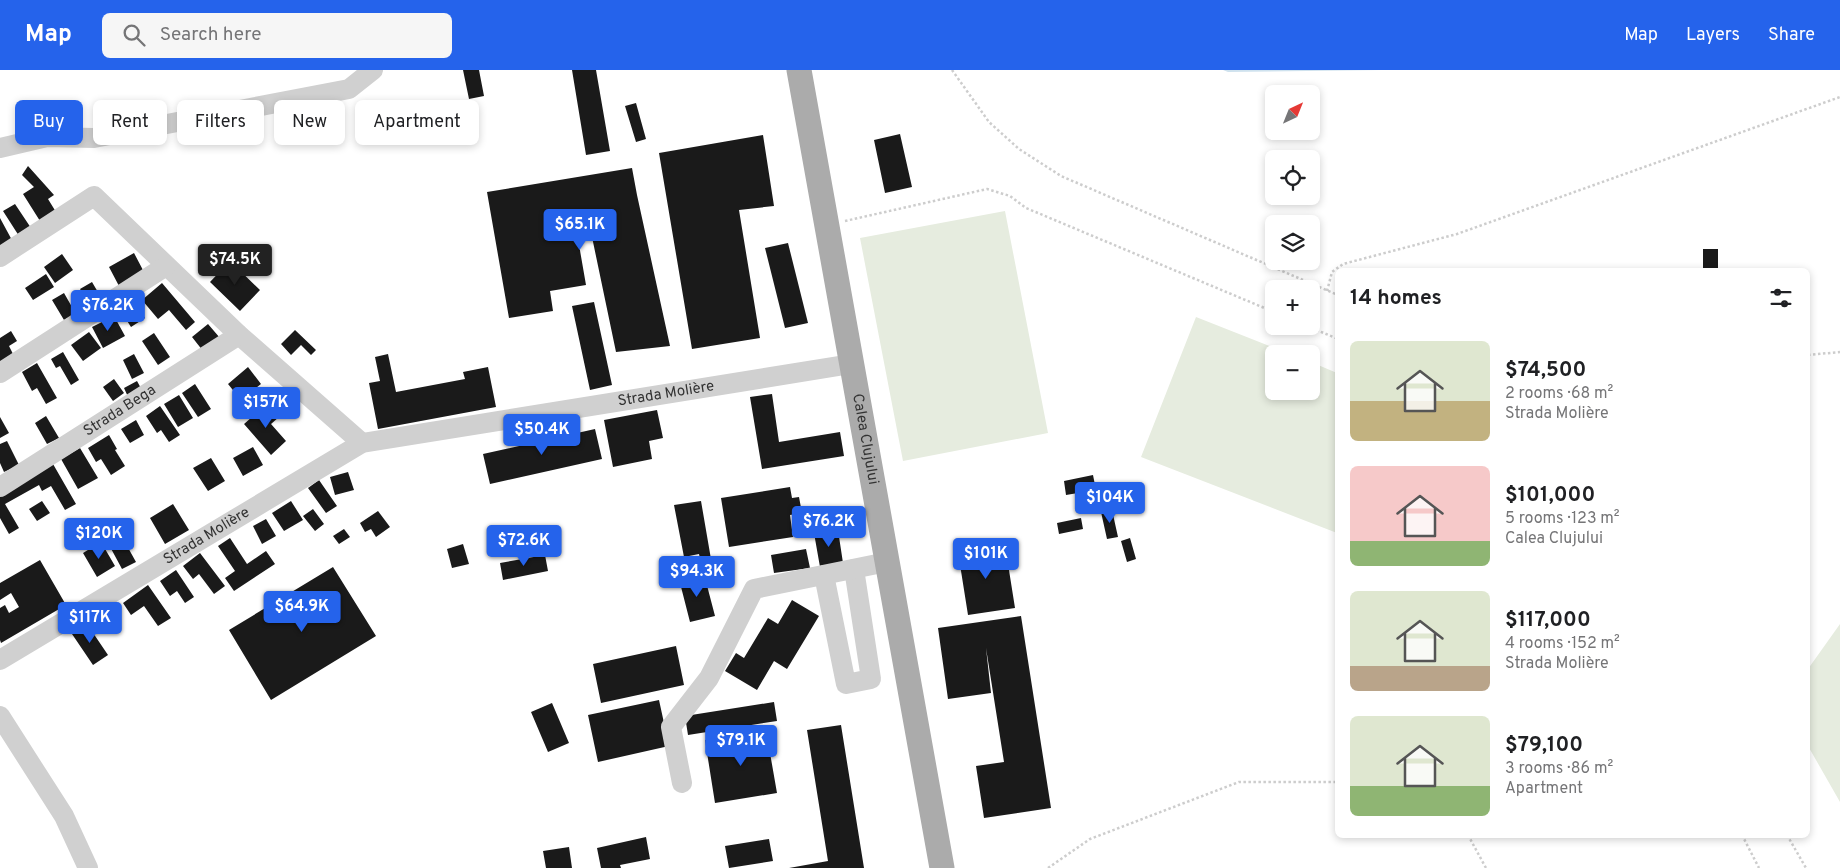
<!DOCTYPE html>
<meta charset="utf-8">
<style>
body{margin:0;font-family:Overpass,sans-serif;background:#f6f6f6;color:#202124;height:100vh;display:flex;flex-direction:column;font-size:19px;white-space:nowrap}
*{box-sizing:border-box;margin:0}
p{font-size:16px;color:#757577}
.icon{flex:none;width:28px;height:28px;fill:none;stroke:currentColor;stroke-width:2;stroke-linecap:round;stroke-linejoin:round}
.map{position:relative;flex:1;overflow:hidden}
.sheet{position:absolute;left:1335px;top:198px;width:475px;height:570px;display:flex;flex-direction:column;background:#fff;border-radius:8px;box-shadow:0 2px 8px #0003}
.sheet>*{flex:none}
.top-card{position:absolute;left:15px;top:30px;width:475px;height:45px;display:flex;gap:10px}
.needle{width:32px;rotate:43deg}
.tools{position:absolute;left:1265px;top:15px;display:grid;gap:10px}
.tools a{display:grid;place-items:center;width:55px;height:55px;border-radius:8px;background:#fff;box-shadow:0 2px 8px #0003;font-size:25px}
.price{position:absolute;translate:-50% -42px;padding:0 11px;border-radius:5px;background:#2563eb;color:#fff;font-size:16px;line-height:32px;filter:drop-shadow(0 1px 2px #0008)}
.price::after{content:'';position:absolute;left:50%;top:30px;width:15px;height:11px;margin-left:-8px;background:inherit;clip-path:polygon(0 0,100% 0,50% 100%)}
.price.selected{background:#222;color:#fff}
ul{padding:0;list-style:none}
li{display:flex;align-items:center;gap:15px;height:125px;padding:0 15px}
li span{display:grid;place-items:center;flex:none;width:140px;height:100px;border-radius:8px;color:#555}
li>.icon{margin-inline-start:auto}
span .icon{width:60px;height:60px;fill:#fffc;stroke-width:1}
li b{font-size:21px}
h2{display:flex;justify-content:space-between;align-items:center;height:60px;padding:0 15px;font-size:21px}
.tag{padding:0 18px;border-radius:8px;background:#fff;box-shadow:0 2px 8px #0003;font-size:18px;line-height:45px}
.tag.selected{background:#2563eb;color:#fff}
header{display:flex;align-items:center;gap:30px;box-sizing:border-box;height:70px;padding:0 25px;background:#2563eb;color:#fff}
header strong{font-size:24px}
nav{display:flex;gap:28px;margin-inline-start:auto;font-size:18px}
.search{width:350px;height:45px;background:#f6f6f6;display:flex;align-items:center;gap:12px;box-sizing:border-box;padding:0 18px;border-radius:8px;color:#757577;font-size:19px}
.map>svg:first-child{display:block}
.green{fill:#e6ecdf}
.water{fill:#cfe2ee}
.building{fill:#1a1a1a}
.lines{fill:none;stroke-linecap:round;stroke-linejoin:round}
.path{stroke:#cdcdcd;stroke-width:2.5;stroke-dasharray:2.5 2.5;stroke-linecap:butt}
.minor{stroke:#d0d0d0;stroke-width:20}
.major{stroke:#ababab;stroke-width:25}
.labels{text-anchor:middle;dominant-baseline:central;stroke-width:5;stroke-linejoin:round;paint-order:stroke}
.street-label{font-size:15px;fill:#333;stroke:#fff}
</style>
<header>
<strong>Map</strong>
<div class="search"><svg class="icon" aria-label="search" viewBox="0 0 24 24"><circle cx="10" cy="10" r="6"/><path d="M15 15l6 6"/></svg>Search here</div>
<nav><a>Map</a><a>Layers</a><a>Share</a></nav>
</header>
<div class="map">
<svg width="1840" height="798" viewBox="0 0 1840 798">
<rect width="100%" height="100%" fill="#fff"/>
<path class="green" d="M1005,141l43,222 -145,28 -43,-223z
M1196,247l94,37h-16v37h37v-29l26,11v160l-196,-76z
M1840,554v178l-32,-56v-77z"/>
<path class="water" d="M1223,0h159l-154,2z"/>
<path class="building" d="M463,0h16l5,26 -15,3z
M572,0h24l14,81 -24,4z
M636,33l10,36 -10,3 -11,-36z
M900,64l12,53 -27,6 -11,-53z
M763,65l11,71 -35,4 21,128 -68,11 -33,-196z
M28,96l26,29 -6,4 8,13 -16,9 -17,-27 11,-7 -12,-12z
M632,98l5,27 33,151 -54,6 -24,-115 -14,2 8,46 -36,6 3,20 -44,7 -22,-126z
M15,134l16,24 -12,8 -16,-25z
M0,148l13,24 -13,7z
M788,173l20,80 -23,5 -20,-80z
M1703,179h15v21h-15z
M134,183l10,19 -25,14 -10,-19z
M62,184l11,16 -18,13 -11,-16z
M230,191l30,29 -20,21 -30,-29z
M46,204l8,13 -21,13 -8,-12z
M92,212l10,17 -12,7 -10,-17z
M162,213l33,39 -9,8 -17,-20 -11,9 -16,-19z
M64,223l12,21 -12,6 -12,-20z
M594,232l18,83 -22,5 -18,-84z
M136,234l9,14 -14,9 -9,-14z
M114,246l11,20 -22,12 -11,-21z
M208,254l12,14 -17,13 -11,-14z
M295,260l21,20 -5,5 -10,-10 -10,10 -10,-11z
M11,261l6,10 -8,5 4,8 -13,8v-24z
M89,262l12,16 -18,13 -12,-16z
M154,263l16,24 -12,8 -16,-24z
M63,282l16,28 -8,5 -11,-19 -4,2 -5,-9z
M134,284l10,19 -12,6 -9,-19z
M388,284l8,38 69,-13 -2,-7 25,-5 8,40 -118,22 -9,-46 11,-2 -5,-24z
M37,293l20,35 -11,6 -9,-16 -5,3 -10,-19z
M248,297l13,17 -20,16 -13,-16z
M114,309l10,14 -11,8 -10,-14z
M137,311l6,11 -14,7 -5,-11z
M195,314l16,25 -13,8 -16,-24z
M772,324l7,48 61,-10 4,24 -82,13 -12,-72z
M179,325l14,23 -15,9 -14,-23z
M268,333l11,14 -8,7 15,17 -15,14 -27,-31z
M160,336l20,29 -11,7 -8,-12 -4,3 -11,-17z
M657,340l6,28 -14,3 3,18 -39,8 -9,-47z
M46,346l13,22 -12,6 -12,-21z
M0,347l9,16 -9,5z
M136,350l8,15 -14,8 -9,-14z
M595,359l7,30 -112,25 -7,-30z
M109,365l8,14 -2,1 10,16 -14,9 -10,-16 -5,3 -8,-14z
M7,371l12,24 -15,7 -4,-9v-19z
M253,377l10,18 -20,11 -10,-18z
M80,378l18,30 -20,11 -17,-30z
M211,388l14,23 -17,10 -15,-23z
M53,394l23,40 -11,6 -14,-24 -9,5 -3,-6 -34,19 14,24 -10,6 -9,-16v-24z
M348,402l6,18 -19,5 -5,-18z
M1093,405l3,15 -30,5 -2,-14z
M319,410l18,26 -11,7 -18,-25z
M790,417l2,11 7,-1 3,16 -12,2 3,22 -64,10 -8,-49z
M42,431l8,12 -13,8 -8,-12z
M291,431l12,19 -19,11 -12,-18z
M701,431l11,64 -10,2 -3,-13 -15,3 -10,-52z
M173,434l16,26 -24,14 -15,-26z
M313,439l11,15 -9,7 -12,-15z
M1112,440l6,27 -11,2 -6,-27z
M378,441l12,16 -14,10 -5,-8 -6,3 -5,-9z
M1081,448l2,11 -24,5 -2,-11z
M266,449l10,17 -14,8 -9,-18z
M344,459l6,8 -11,7 -6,-8z
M838,460l5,33 -23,4 -6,-34z
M121,465l15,27 -14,7 -14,-26z
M230,468l17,26 19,-13 9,13 -41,27 -9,-13 10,-7 -17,-25z
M1130,468l6,21 -9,3 -6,-21z
M101,472l14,24 -18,11 -14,-24z
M463,474l6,20 -17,4 -5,-19z
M1005,475l10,63 -47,7 -10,-63z
M806,479l4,19 -36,5 -3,-18z
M200,483l25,33 -11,8 -15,-20 -6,5 -10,-13z
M545,485l3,16 -45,9 -3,-17z
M40,490l26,45 -65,38 -1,-3v-32l5,-3 4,8 10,-6 -8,-14 -11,7v-17z
M333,497l43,69 -105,64 -42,-70z
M176,500l18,27 -9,6 -8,-12 -7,5 -10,-15z
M704,504l11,42 -25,6 -11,-43z
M148,515l23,33 -13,8 -14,-20 -13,9 -8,-12z
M792,530l27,16 -32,53 -13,-8 -17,29 -32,-19 11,-18 8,5 24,-40 10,6z
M104,541l10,13 -13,9 -9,-13z
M1021,546l30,192 -67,10 -8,-52 28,-4 -18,-114 5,45 -43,6 -10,-71z
M87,554l21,31 -15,10 -21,-31z
M676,576l8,39 -83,18 -8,-39z
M659,630l10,46 -71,16 -10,-47z
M774,632l3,19 -89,14 -3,-19z
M552,633l17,40 -21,9 -17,-40z
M841,655l23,143h-75l39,-7 -21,-131z
M766,660l11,63 -62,10 -10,-63z
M646,767l4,22 -30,6 1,3h-20l-4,-20z
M769,769l4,22 -44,7 -4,-22z
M569,777l3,21h-26l-3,-17z"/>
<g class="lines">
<path class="path" d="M952,0l37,52 30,27 42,27 277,119
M845,151l142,-32 23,7 16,12 248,104
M1327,221l5,-19 11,-8 114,-30 383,-137
M1307,256l31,13
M1808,285l32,-3
M1468,765l18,33
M1742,765l17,33
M1787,765l19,33
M1048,798l42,-29 149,-57h99"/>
<g class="minor">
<path d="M0,78l47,-11 47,1 255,-49 24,-19"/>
<path d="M0,187l94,-61 145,139 123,108"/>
<path d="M0,303l166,-107"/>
<path id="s1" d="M0,417l239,-152"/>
<path d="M824,505l22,109 25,-5 -17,-110"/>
<path id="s2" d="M0,590l362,-217 489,-79"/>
<path d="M0,646l64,100 24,52"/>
<path d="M682,713l-11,-56 38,-49 45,-89 133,-27"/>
</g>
<path class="major" id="s3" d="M799,0l143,798"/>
</g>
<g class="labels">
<g class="street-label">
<text stroke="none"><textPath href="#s2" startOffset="730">Strada Molière</textPath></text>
<text stroke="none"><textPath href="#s1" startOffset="142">Strada Bega</textPath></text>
<text stroke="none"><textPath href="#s3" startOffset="375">Calea Clujului</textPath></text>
<text stroke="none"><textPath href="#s2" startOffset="241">Strada Molière</textPath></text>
</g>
</g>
</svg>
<div class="tools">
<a><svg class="needle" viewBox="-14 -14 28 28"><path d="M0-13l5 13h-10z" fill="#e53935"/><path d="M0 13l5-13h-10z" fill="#757577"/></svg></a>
<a><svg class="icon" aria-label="locate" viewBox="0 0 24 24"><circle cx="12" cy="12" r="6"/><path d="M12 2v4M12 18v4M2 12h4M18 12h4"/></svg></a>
<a><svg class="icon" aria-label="layers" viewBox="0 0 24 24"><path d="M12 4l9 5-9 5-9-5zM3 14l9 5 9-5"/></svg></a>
<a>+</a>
<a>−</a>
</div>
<b class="price" style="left:580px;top:181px">$65.1K</b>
<b class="price selected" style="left:235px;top:216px">$74.5K</b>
<b class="price" style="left:108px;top:262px">$76.2K</b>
<b class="price" style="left:266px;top:359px">$157K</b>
<b class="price" style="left:542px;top:386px">$50.4K</b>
<b class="price" style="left:1110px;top:454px">$104K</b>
<b class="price" style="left:829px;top:478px">$76.2K</b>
<b class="price" style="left:99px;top:490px">$120K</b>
<b class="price" style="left:524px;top:497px">$72.6K</b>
<b class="price" style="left:986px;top:510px">$101K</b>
<b class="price" style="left:697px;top:528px">$94.3K</b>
<b class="price" style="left:302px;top:563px">$64.9K</b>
<b class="price" style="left:90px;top:574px">$117K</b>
<b class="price" style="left:741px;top:697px">$79.1K</b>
<div class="top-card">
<a class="tag selected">Buy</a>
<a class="tag">Rent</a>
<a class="tag">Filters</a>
<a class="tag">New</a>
<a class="tag">Apartment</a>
</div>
<section class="sheet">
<h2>14 homes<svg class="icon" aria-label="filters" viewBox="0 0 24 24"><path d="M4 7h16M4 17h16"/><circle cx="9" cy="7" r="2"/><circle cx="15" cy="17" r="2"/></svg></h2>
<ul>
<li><span style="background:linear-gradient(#dfe7d0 60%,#c2b280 0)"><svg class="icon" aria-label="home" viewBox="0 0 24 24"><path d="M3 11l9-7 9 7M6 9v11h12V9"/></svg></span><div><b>$74,500</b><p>2 rooms · 68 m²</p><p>Strada Molière</p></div></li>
<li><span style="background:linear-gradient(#f6c9c9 75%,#8fb573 0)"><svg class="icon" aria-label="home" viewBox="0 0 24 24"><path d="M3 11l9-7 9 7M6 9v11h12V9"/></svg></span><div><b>$101,000</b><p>5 rooms · 123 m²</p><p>Calea Clujului</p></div></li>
<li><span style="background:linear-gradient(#dfe7d0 75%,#b9a48a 0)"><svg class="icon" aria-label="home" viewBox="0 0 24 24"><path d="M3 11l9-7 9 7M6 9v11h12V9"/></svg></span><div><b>$117,000</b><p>4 rooms · 152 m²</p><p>Strada Molière</p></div></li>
<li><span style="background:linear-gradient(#dfe7d0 70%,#8fb573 0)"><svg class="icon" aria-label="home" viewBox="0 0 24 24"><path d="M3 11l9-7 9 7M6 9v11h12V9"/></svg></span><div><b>$79,100</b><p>3 rooms · 86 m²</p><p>Apartment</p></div></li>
</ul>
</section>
</div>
